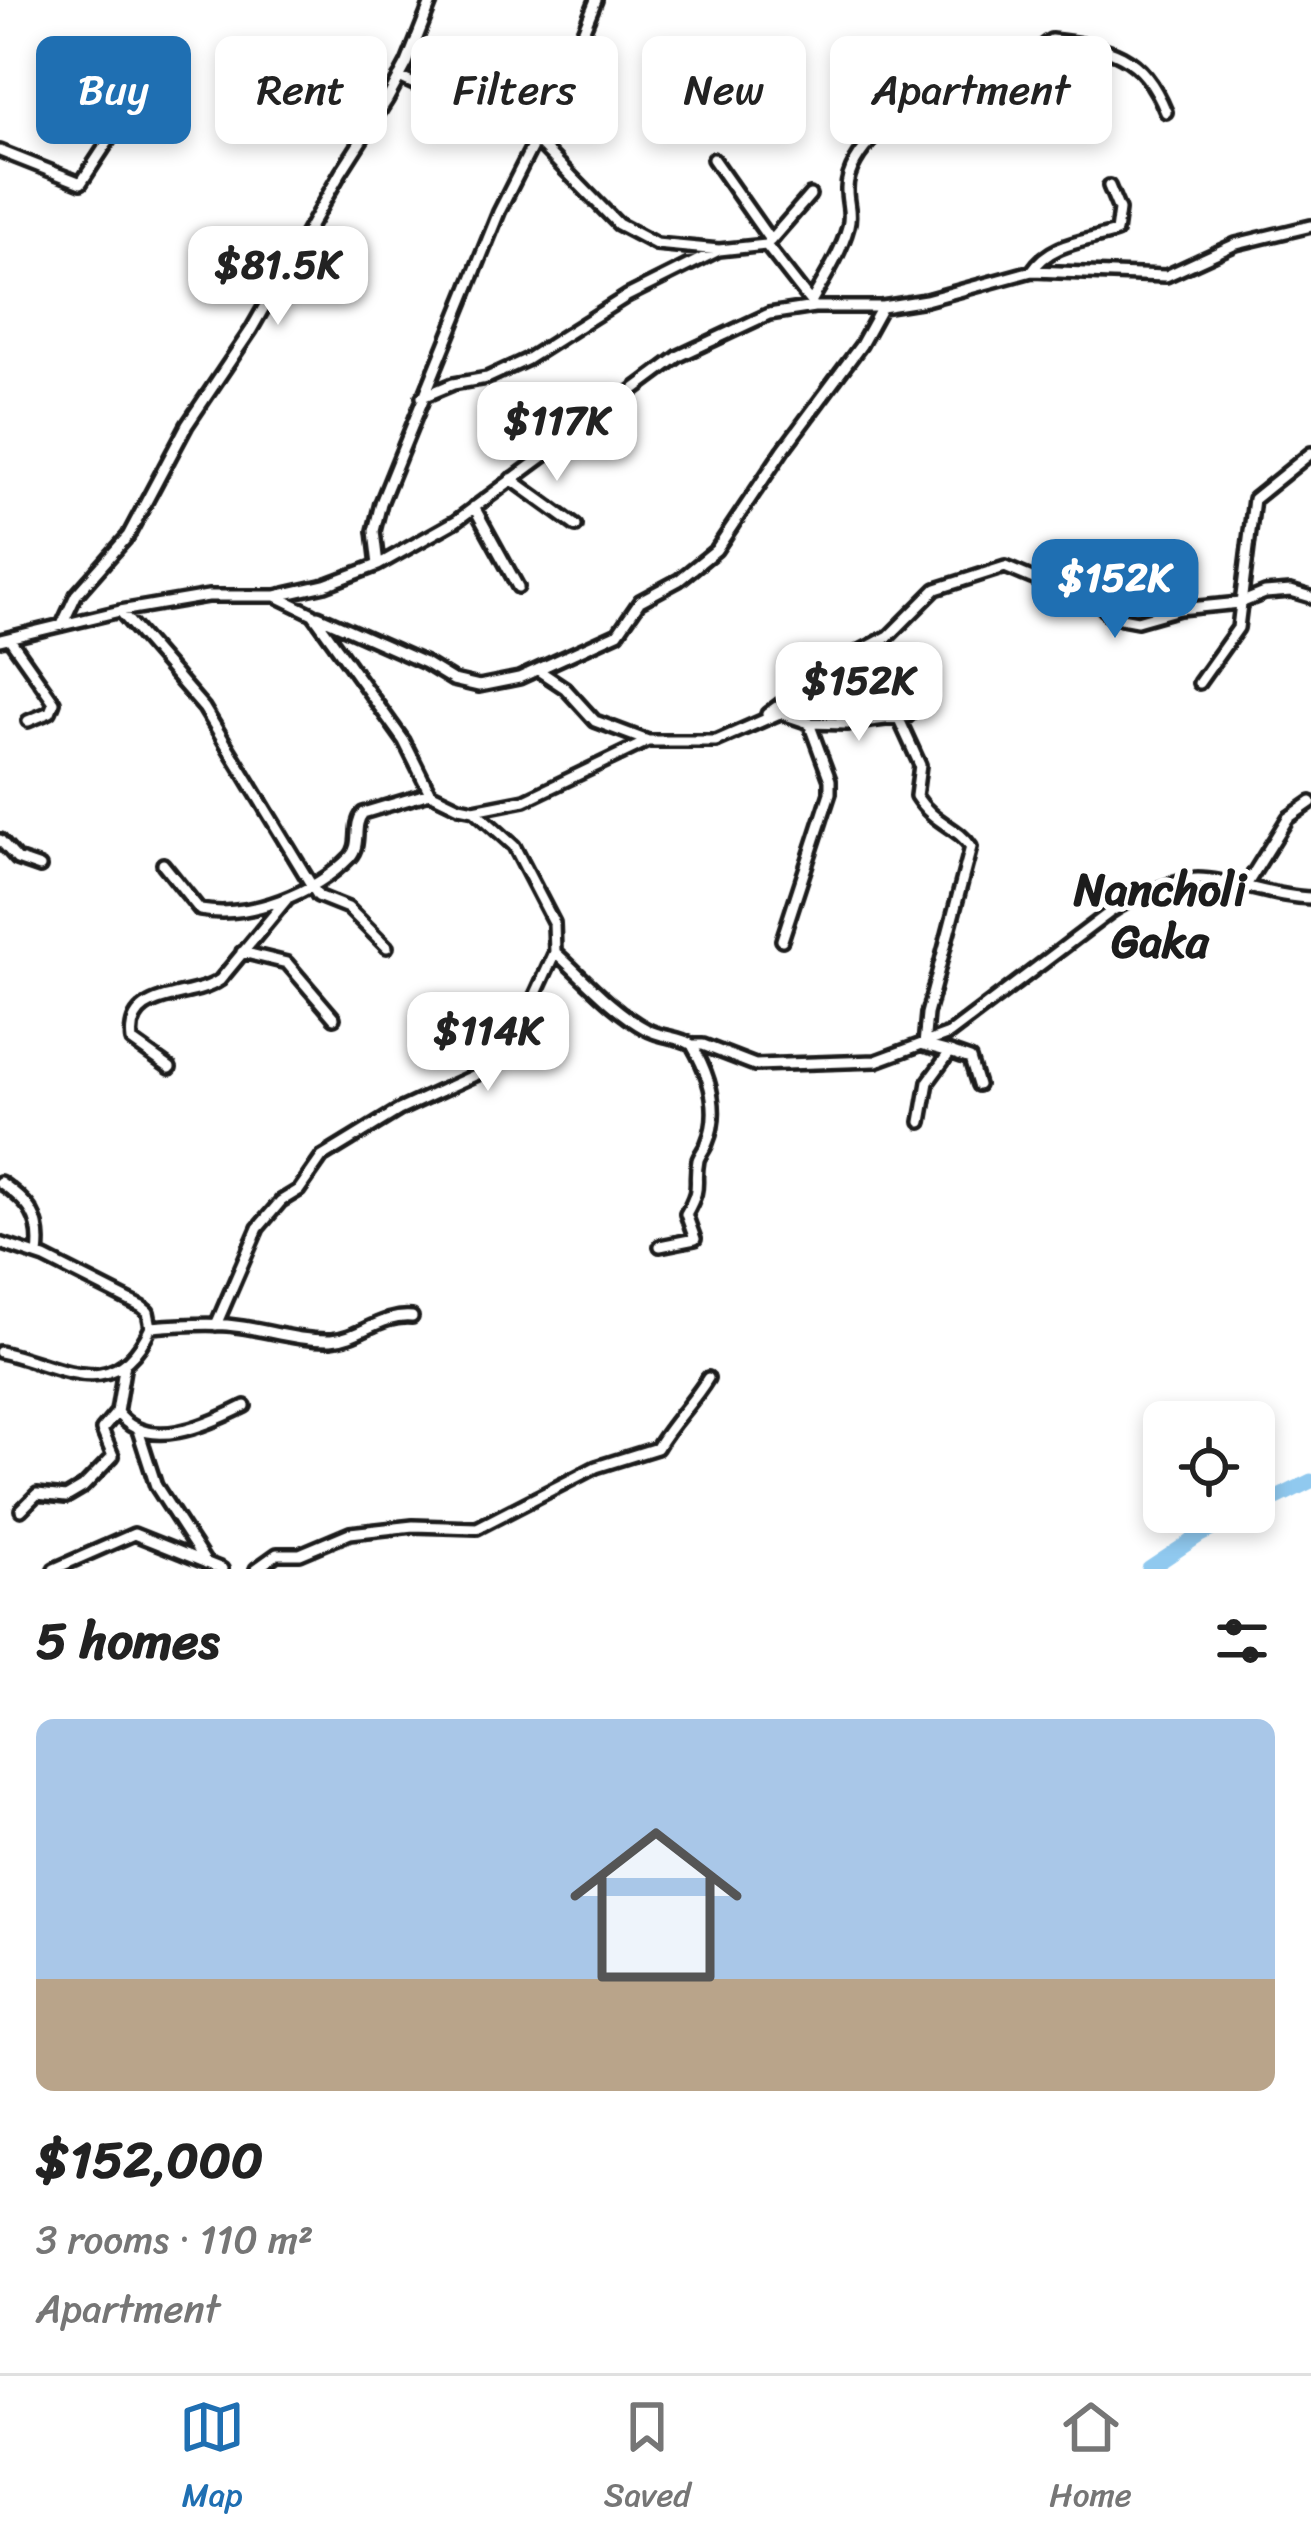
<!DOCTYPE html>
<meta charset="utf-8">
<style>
body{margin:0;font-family:Sriracha,sans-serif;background:#f6f6f6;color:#222;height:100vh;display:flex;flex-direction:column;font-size:45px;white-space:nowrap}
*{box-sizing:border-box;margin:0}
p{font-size:39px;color:#767676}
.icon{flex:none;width:66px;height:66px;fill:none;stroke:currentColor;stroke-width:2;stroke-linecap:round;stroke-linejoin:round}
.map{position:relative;height:1569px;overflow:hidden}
.side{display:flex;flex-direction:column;background:#fff;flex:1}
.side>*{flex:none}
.guide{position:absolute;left:36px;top:36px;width:1239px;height:108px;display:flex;gap:24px}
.buttons{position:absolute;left:1143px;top:1401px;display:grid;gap:24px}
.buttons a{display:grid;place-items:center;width:132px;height:132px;border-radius:18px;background:#fff;box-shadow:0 6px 18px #0003;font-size:60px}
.price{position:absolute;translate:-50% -102px;padding:0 27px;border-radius:24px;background:#fff;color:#222;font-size:39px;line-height:78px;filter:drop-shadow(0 3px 6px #0008)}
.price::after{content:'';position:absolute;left:50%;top:72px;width:36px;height:27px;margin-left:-18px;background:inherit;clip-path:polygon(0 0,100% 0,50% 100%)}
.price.active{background:#1f6fb2;color:#fff}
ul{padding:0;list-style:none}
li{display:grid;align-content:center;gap:24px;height:636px;padding:0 36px}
li span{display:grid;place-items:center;height:372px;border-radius:18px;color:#555}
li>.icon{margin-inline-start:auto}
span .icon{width:216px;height:216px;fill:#fffc;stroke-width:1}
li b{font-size:51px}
h2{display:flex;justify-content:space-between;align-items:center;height:144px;padding:0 36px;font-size:51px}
.pill{padding:0 42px;border-radius:18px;background:#fff;box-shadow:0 6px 18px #0003;font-size:42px;line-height:108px}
.pill.active{background:#1f6fb2;color:#fff}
.tab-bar{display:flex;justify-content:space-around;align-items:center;height:168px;border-top:3px solid #e0e0e0;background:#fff;font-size:33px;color:#767676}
.tab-bar a{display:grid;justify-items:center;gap:6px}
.tab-bar .active{color:#1f6fb2}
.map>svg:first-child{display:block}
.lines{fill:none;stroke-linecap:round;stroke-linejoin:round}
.river{stroke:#90c9ef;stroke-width:15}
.minor-casing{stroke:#1c1c1c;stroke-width:18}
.minor{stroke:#fff;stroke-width:9}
.labels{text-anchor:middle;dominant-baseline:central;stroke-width:10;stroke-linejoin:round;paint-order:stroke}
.quarter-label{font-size:45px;font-weight:bold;fill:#1c1c1c;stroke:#fff}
</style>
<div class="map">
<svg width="1311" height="1569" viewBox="0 0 1311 1569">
<rect width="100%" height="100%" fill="#fff"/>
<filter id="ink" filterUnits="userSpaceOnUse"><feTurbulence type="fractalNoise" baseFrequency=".00833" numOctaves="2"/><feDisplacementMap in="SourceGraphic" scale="24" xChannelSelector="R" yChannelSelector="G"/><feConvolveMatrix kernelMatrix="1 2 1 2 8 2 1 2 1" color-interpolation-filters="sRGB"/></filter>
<g filter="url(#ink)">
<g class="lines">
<path class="river" d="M1254,1509l57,-28
M1149,1569l51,-34 47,-23"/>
<defs>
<path id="minor" d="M399,77l137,63 82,84 38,20 63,6 47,-5 47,60
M0,151l81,32 36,-55
M713,159l57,81
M770,241l40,-46
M1032,271c19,-29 54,-29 84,-39l3,-22 -10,-24
M811,302c13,-23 30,-49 37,-75 4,-14 -1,-23 -1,-37 -1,-37 53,-82 86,-89l31,21 14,1 36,-35 31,-44 6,-4c60,7 91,13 115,72
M422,397l31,-13 34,-6 39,-18 101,-64 92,-46
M511,479l65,47
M474,507l44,80
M378,565l-4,-34 7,-28 118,-291 53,-105 44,-107
M276,596l37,18 91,127 26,52 29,14 15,3 51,-10 123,-59h68l64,-28 29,10 21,57v13l-48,147
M120,611l84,97 114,188 30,12 39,39
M318,616l107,47 28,17 26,6 40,-8 99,-45 22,-32 39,-21 37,-30 67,-100 78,-105 21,-38
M62,625l14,-30 52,-59 59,-111 64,-95 90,-158 46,-72 20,-37 25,-63
M9,638l45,64 -4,10 -22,9
M0,640l120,-29 88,-15h68l49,-11 53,-20 78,-44 223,-165 90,-42 45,-7h68l44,-7 106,-29 134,5 70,-32 75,-18
M538,670l27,18 30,33 53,20
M1199,683l39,-55 16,-129 57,-46
M767,714l63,-47 59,-31 47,-47 69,-22 41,17 45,9 19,23 27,5 42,-12 61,-6 25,-10 26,-2 20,6
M898,717l22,48 -4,31c18,28 41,30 55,51l-44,167 -3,31 26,7 -22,30 -7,40
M809,723l38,1 61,-8
M0,840l17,19 23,8
M163,864l37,46c50,9 115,-17 150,-53 12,-13 2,-31 13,-44l67,-20
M1245,887l43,-69 23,-16
M242,952l45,11 47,55
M555,952c28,25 57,59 91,77 15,9 34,7 46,16h11l52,20 121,-4 73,-27 160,-121c18,-13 67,-34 89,-34 38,1 74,18 113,19
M950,1052l20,7 8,26
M170,1068l-38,-27c-7,-53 58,-40 88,-61l67,-81
M0,1182c29,20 43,36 38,73
M0,1243l45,15 97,49 6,5 3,15c-37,81 -93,37 -151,25
M660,1246l35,-7 -9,-25c17,-30 7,-28 12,-54 1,-4 8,-13 9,-17 14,-33 3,-67 -15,-98
M216,1325l42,-97 23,-27 18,-11 23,-33 77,-47 85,-39 13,-26 32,-36 26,-57 -1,-29 -40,-77 -40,-36
M151,1327c25,-2 51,-4 76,-2 35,3 68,16 104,15 29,-2 50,-26 81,-23
M125,1363l-8,49c30,42 92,12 128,-6
M138,1430l18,56 50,77
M21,1510l16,-16 29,3 17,-10 30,-31 -11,-26 15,-18
M54,1569l80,-35 88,35
M256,1569l21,-15h23l50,-21 63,-7 64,2 119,-61 61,-19c15,-26 36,-45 51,-70"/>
</defs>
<use href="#minor" class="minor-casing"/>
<use href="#minor" class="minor"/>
</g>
</g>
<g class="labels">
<g class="quarter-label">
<text x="1160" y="890">Nancholi<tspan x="1160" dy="52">Gaka</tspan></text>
</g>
</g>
</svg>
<div class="buttons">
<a><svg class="icon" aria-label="locate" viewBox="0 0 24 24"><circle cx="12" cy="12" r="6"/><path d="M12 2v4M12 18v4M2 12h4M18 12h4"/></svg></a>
</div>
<b class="price" style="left:278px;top:328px">$81.5K</b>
<b class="price" style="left:557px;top:484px">$117K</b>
<b class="price active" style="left:1115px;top:641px">$152K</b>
<b class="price" style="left:859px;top:744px">$152K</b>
<b class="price" style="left:488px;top:1094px">$114K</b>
<div class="guide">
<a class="pill active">Buy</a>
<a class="pill">Rent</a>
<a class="pill">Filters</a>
<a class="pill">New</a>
<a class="pill">Apartment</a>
</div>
</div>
<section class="side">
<h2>5 homes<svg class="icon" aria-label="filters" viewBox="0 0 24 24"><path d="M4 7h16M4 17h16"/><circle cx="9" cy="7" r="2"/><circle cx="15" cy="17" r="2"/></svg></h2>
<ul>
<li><span style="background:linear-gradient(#a9c7e8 70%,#b9a48a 0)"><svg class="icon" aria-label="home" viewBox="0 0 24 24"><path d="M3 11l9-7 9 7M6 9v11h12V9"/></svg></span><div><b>$152,000</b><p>3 rooms · 110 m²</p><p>Apartment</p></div></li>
</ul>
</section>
<nav class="tab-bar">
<a class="active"><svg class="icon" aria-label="map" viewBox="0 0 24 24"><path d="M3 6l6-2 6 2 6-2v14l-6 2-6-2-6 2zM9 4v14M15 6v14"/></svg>Map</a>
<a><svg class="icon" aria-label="saved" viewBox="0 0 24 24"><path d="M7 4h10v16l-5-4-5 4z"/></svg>Saved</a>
<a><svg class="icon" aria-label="home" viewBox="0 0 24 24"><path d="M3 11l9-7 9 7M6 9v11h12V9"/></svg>Home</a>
</nav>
